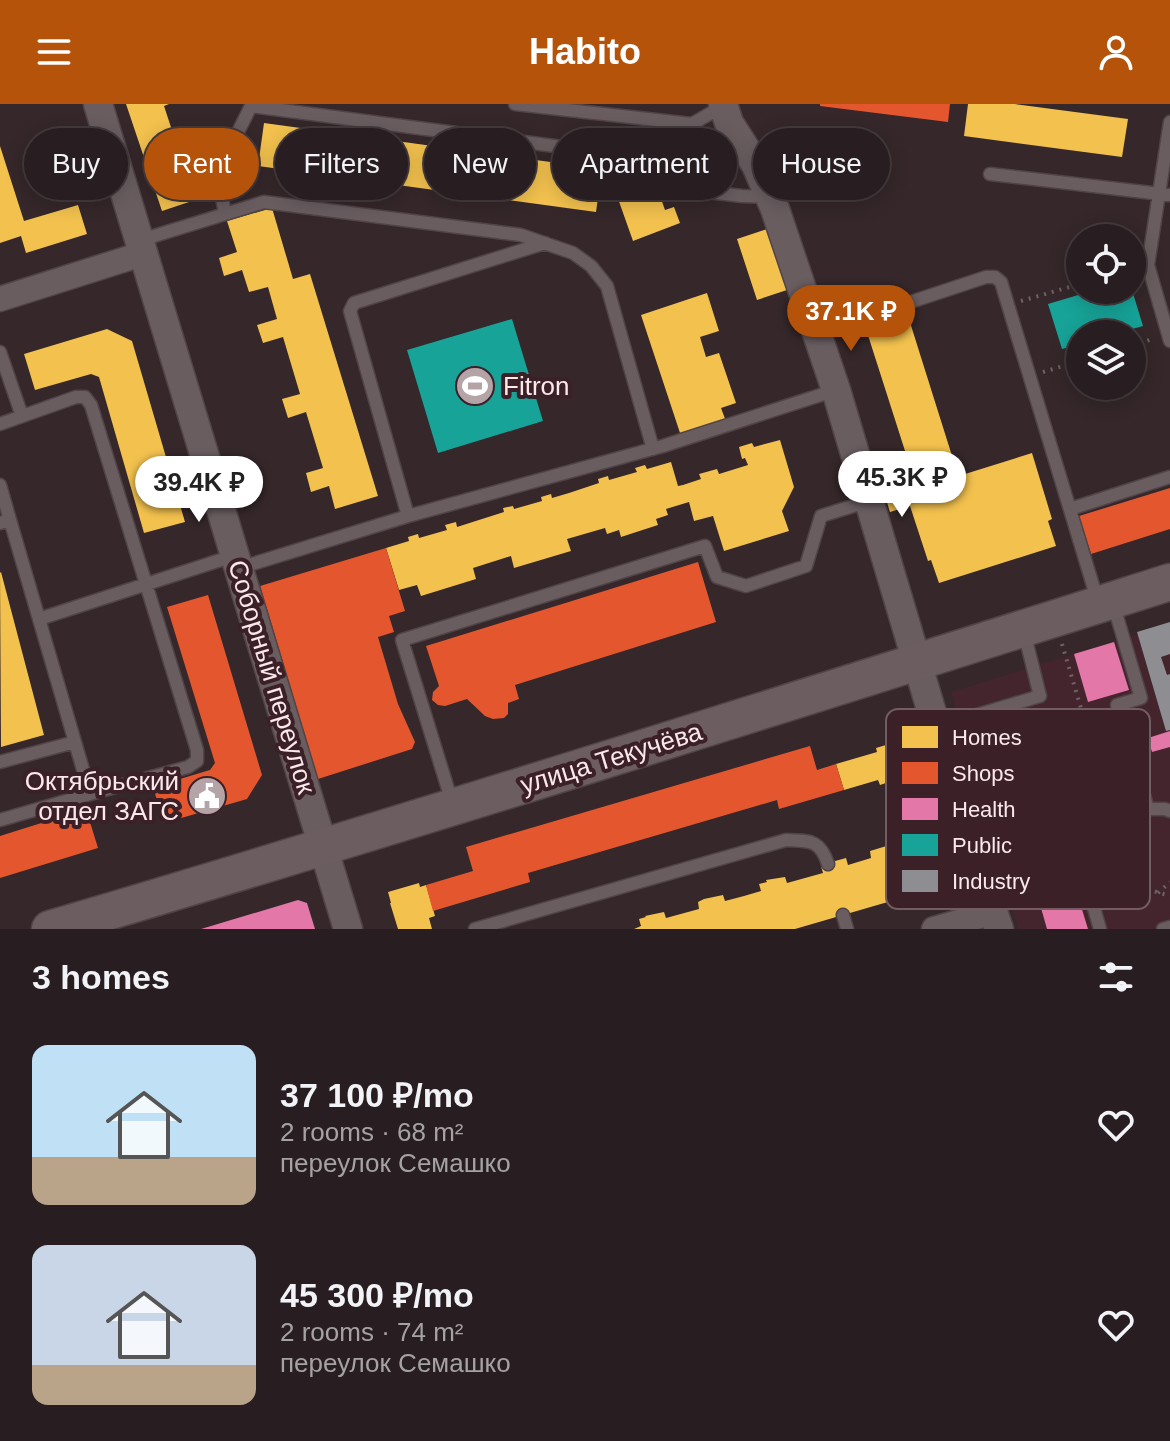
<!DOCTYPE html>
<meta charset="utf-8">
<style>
body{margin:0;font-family:Arial,sans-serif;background:#302629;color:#f1f3f6;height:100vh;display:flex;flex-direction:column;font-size:30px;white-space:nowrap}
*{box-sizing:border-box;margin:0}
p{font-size:26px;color:#a5a2a5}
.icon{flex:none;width:44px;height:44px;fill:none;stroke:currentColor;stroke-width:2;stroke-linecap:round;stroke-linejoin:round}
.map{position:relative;height:825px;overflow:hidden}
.drawer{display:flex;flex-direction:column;background:#281d20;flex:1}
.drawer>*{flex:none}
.hud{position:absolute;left:24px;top:24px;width:1122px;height:72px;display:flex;gap:16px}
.tools{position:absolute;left:1066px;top:120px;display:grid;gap:16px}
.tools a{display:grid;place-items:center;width:80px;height:80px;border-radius:50%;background:#281d20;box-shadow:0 4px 20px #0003,0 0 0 2px #443b3e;font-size:40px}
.price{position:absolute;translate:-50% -68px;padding:0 18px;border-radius:28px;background:#fff;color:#222;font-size:26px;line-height:52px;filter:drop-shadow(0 2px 4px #0008)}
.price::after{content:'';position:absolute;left:50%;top:48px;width:24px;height:18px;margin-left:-12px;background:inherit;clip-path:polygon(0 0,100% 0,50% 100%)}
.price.active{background:#b45309;color:#fff}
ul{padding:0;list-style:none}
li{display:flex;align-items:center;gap:24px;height:200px;padding:0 32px}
li span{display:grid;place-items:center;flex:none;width:224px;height:160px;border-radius:16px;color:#555}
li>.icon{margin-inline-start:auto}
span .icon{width:96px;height:96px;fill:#fffc;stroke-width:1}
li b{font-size:34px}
h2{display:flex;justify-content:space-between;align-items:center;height:96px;padding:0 32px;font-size:34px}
.chip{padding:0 28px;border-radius:36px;background:#281d20;box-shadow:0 4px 20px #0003,0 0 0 2px #443b3e;font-size:28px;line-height:72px}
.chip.active{background:#b45309;color:#fff}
header{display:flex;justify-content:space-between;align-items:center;height:104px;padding:0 32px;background:#b45309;color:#fff;font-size:36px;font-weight:700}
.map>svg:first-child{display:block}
.built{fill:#44252d}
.homes{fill:#f2c14e}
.shops{fill:#e4572e}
.health{fill:#e377a8}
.public{fill:#17a398}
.industry{fill:#8d8d92}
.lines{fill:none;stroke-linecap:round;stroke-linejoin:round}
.service-casing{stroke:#504447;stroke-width:15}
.minor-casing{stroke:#504447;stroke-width:27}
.tertiary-casing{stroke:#504447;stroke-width:31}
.primary-casing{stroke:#504447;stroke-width:39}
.path{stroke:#6d6265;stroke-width:4;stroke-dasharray:2 6;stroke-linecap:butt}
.service{stroke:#695d60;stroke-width:12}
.minor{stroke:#695d60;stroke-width:24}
.tertiary{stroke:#695d60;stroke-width:28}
.primary{stroke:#6c5d60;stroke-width:36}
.labels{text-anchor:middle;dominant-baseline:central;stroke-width:8;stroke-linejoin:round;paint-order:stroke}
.poi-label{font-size:26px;fill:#fae8eb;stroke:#3b2127;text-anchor:start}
.street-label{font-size:26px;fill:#fae8eb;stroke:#3b2127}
.key{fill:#3b2127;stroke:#745d62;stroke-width:2}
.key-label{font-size:22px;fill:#fae8eb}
</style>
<header><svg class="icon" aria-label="menu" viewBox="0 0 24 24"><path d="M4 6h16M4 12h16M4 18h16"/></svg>Habito<svg class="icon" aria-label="person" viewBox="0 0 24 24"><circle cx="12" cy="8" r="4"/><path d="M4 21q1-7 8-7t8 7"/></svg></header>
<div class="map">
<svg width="1170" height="825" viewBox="0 0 1170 825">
<rect width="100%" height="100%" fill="#35272a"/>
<path class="built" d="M1170,520v305h-152l-67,-237z"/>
<path class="homes" d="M126,0h43l-5,2 31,94 -33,11z
M968,0h47l113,15 -6,38 -158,-21z
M264,19l338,46 -6,43 -338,-46z
M636,32l94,12 -4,37 -95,-12z
M0,42l24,75 54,-16 9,29 -61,19 -5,-17 -21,7z
M650,76l5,14 4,-1 6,17 9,-3 6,16 -47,18 -17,-48z
M272,104l21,71 17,-5 68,222 -43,13 -6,-23 -18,6 -5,-19 17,-5 -17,-56 -18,6 -6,-19 18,-5 -17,-57 -20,6 -6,-18 20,-6 -9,-32 -19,5 -7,-22 -18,6 -5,-18 18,-6 -10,-31z
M773,123l20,61 -36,12 -20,-61z
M707,189l12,38 -19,6 6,20 13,-4 17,50 -15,5 6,16 -45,15 -41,-124z
M908,212l45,143 -25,8 5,17 99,-31 20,66 -4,2 8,25 -117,37 -8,-23 -3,1 -18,-55 -20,6 -15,-49 31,-9 -40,-125z
M107,225l25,12 53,181 -41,11 -45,-156 -8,-3 -56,16 -11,-36z
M780,336l14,47 -12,24 7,20 -65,20 -11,-35 -19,5 -5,-19 -23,7 2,6 -12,4 2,6 -37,12 -2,-7 -12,4 -2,-6 -38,11 4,12 -57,17 -3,-12 -38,12 3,11 -55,17 -4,-11 -18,5 -13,-42 23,-7 -1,-4 10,-3 1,4 28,-8 -2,-5 11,-3 1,5 47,-15 -1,-4 10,-2 1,3 28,-8 -1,-4 10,-3 1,4 17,-5 30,-10 -1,-4 10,-3 1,4 28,-8 -2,-4 10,-3 2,4 24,-7 7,24 5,-1 18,-6 -2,-5 18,-5 2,5 29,-9 -3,-7 -3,1 -3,-12 13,-4 2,4z
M1,468l43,163 -43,12 -1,-174z
M906,635l12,35 9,31 -3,1 19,67 -18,5 4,12 -134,39h-161l7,-3 -2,-7 7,-2 -1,-1 19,-4 2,6 33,-9 -1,-7 6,-3 19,-4 2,6 19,-5 17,-5 -2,-7 8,-2 -1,-2 19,-3 2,6 36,-10 -2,-7 7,-3 18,-5 2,7 23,-7 -1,-7 33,-10 -17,-58 -6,2 -2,-5 -34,10 -8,-26 41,-12 -1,-4z
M419,779l1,4 6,-2 9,31 -6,2 3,11h-34l-8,-26h1l-3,-11z"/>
<path class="shops" d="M820,0h130l-2,18 -128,-16z
M1170,384v41l-79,25 -12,-38z
M386,444l19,63 -16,5 5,16 -16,5 20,67 17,38 -3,7 -94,30 -58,-193z
M698,458l18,60 -201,63 4,14 -11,4v11l-4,4 -11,1 -8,-3 -18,-17 -22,7 -7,-1 -6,-5 1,-8 6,-6 -13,-40z
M208,491l54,180 -15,24 -83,24 -11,-36 57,-17 5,-7 -48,-156z
M810,642l7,24 19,-6 8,26 -65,19 -2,-9 -249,73 2,9 -97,29 -7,-26 47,-14 -7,-24z
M86,705l12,39 -98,30v-42z"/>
<path class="health" d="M1114,538l15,48 -41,12 -14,-48z
M1170,627v16l-18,5 -4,-14z
M1076,786l12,39h-41l-8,-28z
M298,796l9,3 8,26h-114z"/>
<path class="public" d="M1095,186h37l11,36 -29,8h-34v10l-18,5 -14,-45z
M512,215l31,102 -105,32 -31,-103z"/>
<path class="industry" d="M804,53l10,27 -17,6 -10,-27z
M1170,518v32l-9,3 6,18 3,-1v56l-4,1 -29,-99z"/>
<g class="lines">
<defs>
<path id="service" d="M515,0l177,20 31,-18
M1170,18l-22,143 22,76
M990,70l180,21
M665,83l77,9 28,1
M225,109l-8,-39 34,-68 349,46
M141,136l123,-38 257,33 52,18 18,13 16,20 46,163
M817,229l169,-56h9l6,5 97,320
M0,248l22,64
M0,320l76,-27h9l6,8 106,345v11l-9,6 -98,27
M0,381l10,35
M1070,405l100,-32
M408,412l-58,-205 4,-8 191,-60
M0,419l10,-3 29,99
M239,464l169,-52 255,-70 173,-56
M1113,499l28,95 -24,7 31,104
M937,623l103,-31 -16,-64
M0,658l75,-20 -36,-123 197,-64
M452,698l-50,-162 303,-94 12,31 29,9 60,-20 15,-50 48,-15
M0,716l90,-26 -15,-52
M1072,728l28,97
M970,737l59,-17
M977,760l19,-8 152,-47h17l5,2
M843,811l4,14
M475,825l311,-89c23,1 34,-1 42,24
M1163,825l7,-2"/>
<path id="minor" d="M0,195l145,-46
M934,825l60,-17"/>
<path id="tertiary" d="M98,0l250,825
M723,0l6,19 27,42 19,44 61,181 141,474 22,65"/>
<path id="primary" d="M50,825c375,-111 747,-229 1120,-347"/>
</defs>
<use href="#service" class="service-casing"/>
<use href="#minor" class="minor-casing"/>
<use href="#tertiary" class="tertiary-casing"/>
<use href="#primary" class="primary-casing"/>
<path class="path" d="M1021,197l59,-17
M1132,241l21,-6
M1043,268l37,-11
M1062,540l21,71 20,-6
M1093,753l24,11 20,18 33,10
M1158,789l12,-11"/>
<use href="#service" class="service"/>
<use href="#minor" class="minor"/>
<use href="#tertiary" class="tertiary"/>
<use href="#primary" class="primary"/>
</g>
<defs>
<symbol id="stadium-disc" viewBox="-11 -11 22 22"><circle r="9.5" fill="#b5a4a7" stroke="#3b2127"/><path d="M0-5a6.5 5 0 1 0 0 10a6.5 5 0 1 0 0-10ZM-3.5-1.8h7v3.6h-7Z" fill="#fff"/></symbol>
<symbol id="civic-disc" viewBox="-11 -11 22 22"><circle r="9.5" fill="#b5a4a7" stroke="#3b2127"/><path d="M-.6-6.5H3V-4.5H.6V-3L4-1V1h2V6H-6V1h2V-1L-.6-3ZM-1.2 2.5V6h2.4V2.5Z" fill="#fff"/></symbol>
</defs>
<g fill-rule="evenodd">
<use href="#stadium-disc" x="453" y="260" width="44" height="44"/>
<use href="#civic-disc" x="185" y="670" width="44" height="44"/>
</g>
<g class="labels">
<g class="poi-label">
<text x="503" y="282">Fitron</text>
<text x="179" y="677" text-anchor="end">Октябрьский<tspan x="179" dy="30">отдел ЗАГС</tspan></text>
</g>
<g class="street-label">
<text transform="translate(272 573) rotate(73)">Соборный переулок</text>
<text transform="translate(611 654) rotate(-17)">улица Текучёва</text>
</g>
</g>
<rect x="886" y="605" width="264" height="200" rx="12" class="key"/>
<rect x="902" y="622" width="36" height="22" fill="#f2c14e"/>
<rect x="902" y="658" width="36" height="22" fill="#e4572e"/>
<rect x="902" y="694" width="36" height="22" fill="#e377a8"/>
<rect x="902" y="730" width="36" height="22" fill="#17a398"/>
<rect x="902" y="766" width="36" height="22" fill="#8d8d92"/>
<g class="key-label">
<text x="952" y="641">Homes</text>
<text x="952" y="677">Shops</text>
<text x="952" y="713">Health</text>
<text x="952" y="749">Public</text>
<text x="952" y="785">Industry</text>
</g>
</svg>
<div class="tools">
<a><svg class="icon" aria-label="locate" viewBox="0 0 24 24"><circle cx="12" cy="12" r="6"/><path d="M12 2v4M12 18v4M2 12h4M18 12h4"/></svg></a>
<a><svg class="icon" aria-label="layers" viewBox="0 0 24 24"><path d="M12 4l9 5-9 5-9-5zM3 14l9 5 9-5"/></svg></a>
</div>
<b class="price active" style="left:851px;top:249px">37.1K ₽</b>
<b class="price" style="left:902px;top:415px">45.3K ₽</b>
<b class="price" style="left:199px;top:420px">39.4K ₽</b>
<div class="hud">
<a class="chip">Buy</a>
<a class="chip active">Rent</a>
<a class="chip">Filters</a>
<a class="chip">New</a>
<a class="chip">Apartment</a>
<a class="chip">House</a>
</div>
</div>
<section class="drawer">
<h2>3 homes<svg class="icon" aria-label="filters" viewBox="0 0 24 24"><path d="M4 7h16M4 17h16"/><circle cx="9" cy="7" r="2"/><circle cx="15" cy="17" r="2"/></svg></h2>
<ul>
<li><span style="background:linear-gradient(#bfe0f5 70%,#b9a48a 0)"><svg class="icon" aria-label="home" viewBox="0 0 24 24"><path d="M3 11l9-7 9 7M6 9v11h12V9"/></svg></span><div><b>37 100 ₽/mo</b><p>2 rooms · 68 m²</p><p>переулок Семашко</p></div><svg class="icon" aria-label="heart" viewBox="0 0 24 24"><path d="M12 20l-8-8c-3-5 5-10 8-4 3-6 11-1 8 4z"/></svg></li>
<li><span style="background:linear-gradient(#c9d6e8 75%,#b9a48a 0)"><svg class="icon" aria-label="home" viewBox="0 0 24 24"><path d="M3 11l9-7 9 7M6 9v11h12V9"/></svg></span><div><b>45 300 ₽/mo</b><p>2 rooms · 74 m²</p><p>переулок Семашко</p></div><svg class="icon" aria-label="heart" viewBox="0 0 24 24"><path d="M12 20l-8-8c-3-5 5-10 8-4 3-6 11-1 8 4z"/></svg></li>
</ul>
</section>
